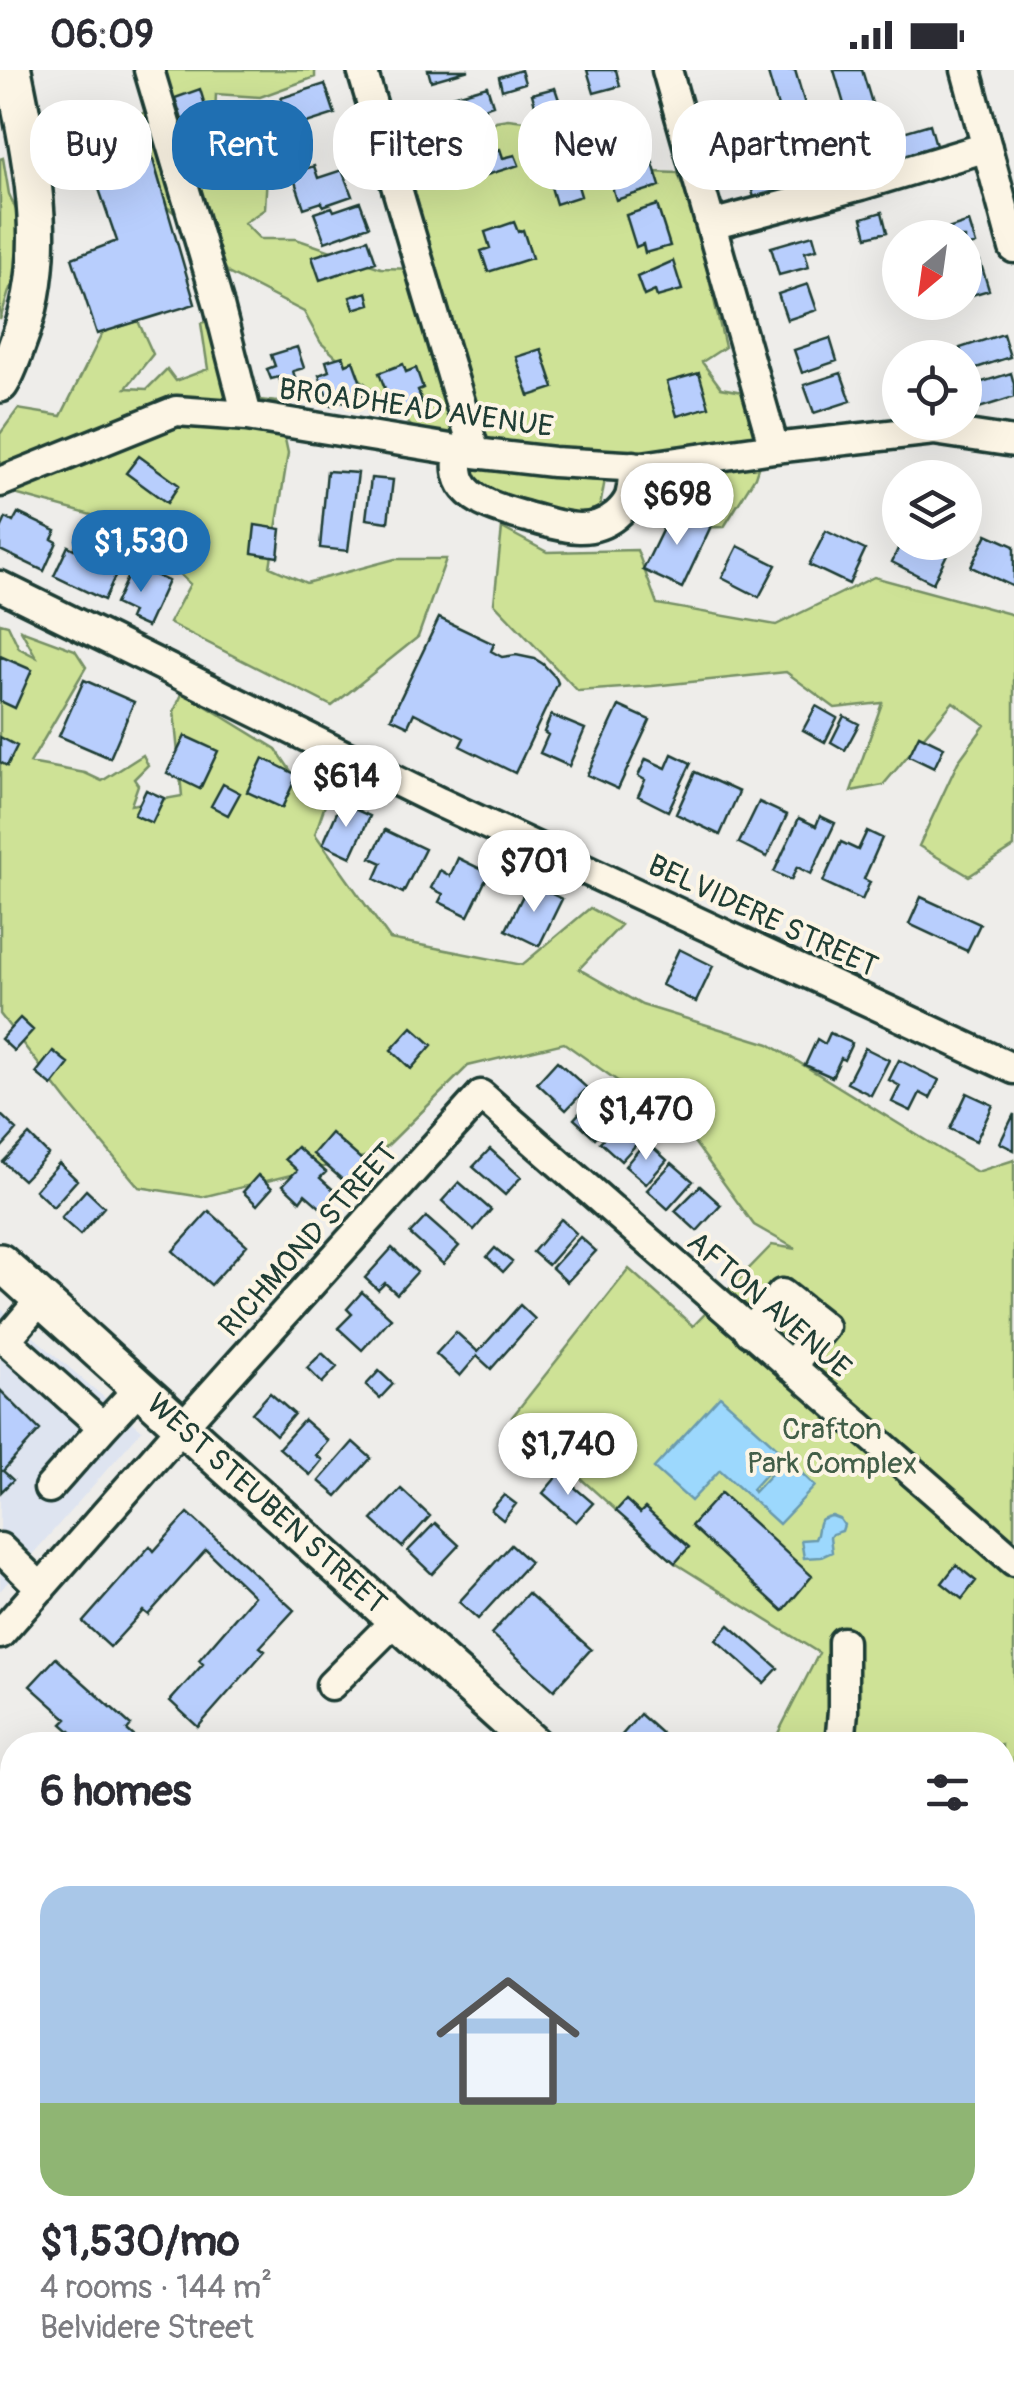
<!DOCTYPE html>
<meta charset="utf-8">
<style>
body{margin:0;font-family:Pangolin,sans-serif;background:#f2f2f3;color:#2b2b33;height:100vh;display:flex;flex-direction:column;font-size:38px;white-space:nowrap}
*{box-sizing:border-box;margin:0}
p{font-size:32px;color:#7c7c81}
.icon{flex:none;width:55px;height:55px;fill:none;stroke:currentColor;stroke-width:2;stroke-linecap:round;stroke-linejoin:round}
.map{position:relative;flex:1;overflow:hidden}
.side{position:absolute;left:0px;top:1662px;width:1015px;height:672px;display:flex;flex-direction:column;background:#fff;border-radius:40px 40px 0 0;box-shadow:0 10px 40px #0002}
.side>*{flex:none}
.hud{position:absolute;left:30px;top:30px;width:955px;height:90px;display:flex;gap:20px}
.needle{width:65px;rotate:209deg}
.controls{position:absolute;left:882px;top:150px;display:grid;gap:20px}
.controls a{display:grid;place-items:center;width:100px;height:100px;border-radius:50%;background:#fff;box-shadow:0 10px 40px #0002;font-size:50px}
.price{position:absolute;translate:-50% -85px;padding:0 22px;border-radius:35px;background:#fff;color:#222;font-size:32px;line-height:65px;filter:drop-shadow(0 2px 5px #0008)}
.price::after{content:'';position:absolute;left:50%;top:60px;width:30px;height:22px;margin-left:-15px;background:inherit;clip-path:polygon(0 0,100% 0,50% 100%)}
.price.active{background:#1f6fb2;color:#fff}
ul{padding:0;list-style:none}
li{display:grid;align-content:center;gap:20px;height:530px;padding:0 40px}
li+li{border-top:2px solid #e1e1e2}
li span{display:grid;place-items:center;height:310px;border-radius:30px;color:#555}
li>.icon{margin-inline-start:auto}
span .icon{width:180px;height:180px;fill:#fffc;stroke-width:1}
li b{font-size:42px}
h2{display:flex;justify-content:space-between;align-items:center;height:120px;padding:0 40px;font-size:42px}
.tag{padding:0 35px;border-radius:40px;background:#fff;box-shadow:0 10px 40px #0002;font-size:35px;line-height:90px}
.tag.active{background:#1f6fb2;color:#fff}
.status{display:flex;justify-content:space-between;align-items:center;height:70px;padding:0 50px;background:#fff;direction:ltr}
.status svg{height:28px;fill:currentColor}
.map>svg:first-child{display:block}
.built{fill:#dee4f0}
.green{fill:#cee296;stroke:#769065;stroke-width:2.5}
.water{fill:#9cd8fd;stroke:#6a9aad;stroke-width:2.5}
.building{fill:#b8cefd;stroke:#1f3d34;stroke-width:2.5}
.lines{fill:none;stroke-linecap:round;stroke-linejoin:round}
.minor-casing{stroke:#1f3d34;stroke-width:35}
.major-casing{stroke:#1f3d34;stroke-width:42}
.minor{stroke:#fcf5e5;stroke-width:28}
.major{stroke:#fcf5e5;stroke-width:35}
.labels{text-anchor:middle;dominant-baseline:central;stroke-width:8;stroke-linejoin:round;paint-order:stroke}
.street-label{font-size:30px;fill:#1f3d34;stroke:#fcf5e5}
.park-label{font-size:30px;fill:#425e48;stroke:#fcf5e5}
</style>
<div class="status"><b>06:09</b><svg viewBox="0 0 49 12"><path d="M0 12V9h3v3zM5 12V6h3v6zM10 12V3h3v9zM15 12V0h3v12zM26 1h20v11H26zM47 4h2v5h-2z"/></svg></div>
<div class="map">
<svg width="1014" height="2334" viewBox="0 0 1014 2334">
<rect width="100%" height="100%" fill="#eeedea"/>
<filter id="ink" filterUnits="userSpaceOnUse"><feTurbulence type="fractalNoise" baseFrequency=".01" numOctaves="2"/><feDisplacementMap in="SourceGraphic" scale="20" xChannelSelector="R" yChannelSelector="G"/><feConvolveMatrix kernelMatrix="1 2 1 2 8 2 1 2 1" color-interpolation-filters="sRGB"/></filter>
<g filter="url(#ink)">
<path class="built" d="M0,1238l142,122 -142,161z
M0,1733l12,11v578l277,1 -5,11h-284z"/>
<path class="green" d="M161,0h154v7l-55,20 -44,-3 -2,39 37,5 16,35 -2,36 -21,14 16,16h36l85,29 35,1 -5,-78 85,-70 12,-2 73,9 62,14 -48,28 83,3 18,50 29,124 -23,15 19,26 27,5 25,29 -18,55 -31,50 -45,1 -27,-54h-46l-8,44 -30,-1 -96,-35 -151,-139 -17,-31 -76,-39 -17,-31 -44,-35 -27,-92 26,-17z
M3,88l6,36 24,54 -6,31 -17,9 -10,32v-161z
M210,250l40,79 27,3 11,51 -18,114 36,16 89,-24h51l-28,78 -86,69 -163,-83 21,-39 -62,-59 -128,-35v-56l18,-25 43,7 42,-84 35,-11 15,33 -27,34 21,1 20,-20 9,12 32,-12 -7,-46z
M502,458l45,24 90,-2 20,54 119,21 98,-48 140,38v232l-45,29 -50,-30 39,-84 27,-37 -32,-23 -70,83 -32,6 31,-88 -47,5 -49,-36 -134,14 -74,5 -84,-88z
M0,553l8,2 11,23 17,9 -15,-27 54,20 11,17 -56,96 55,10 17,8 41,-26 5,10 -14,14 4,6 -7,20 51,-9 -8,-85 9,-19 93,57 27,40 23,13 -11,32 75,105 132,26 68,-57 31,17 -42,44 63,36 127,39 208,128 37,-12v880l-11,13 -1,-308h-230l47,-92 -144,-90 -163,-146 117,-148 64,57 79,-81 24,4 -42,-24 -70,-97 -120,-85 -96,23 -88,87 -178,44 -63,-10 -72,-86 -67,-87z
M1002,2110l12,10v163l-11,-18z
M1014,2291v43h-48l6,-11 30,-1 1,-28z
M349,2323l578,-1 9,12h-592z"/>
<path class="water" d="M720,1326l64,58 -32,35 2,3 32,-34 29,28 -36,38 -59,-54 -29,31 -37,-33z
M832,1446l8,3 4,6 -2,6 -10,3 -2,3 2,15 -11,5 -17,1 -3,-18 14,-1c7,-12 -3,-20 17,-23z"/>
<path class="building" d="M428,0h41l-38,11z
M521,0l4,13 -23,7 -3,-13z
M587,0h29l4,16 -26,7z
M767,0h28l17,59 -25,8z
M834,0h28l12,40 -26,8z
M325,14l10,30 -44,14 -10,-30z
M487,16l6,19 -15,5 3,13 -32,9 -10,-32z
M555,18l7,21 -24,7 -6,-22z
M200,19l7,23 -25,8 -7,-22z
M629,39l8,26 -36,11 -8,-26z
M140,45l55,189 -98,30 -25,-76 45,-17 -37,-107z
M553,51l6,18 -19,6 -6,-18z
M930,54l7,25 -70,21 -8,-25z
M500,79l3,9 12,-3 4,10 -58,18 -6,-20z
M651,87l9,29 -44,14 -9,-30z
M814,87l7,24 -66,20 -7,-24z
M314,96l4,12 24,-8 10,26 -29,10 -1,-4 -18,6 -12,-35z
M574,102l7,24 -25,8 -7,-24z
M360,132l9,24 -44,16 -11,-29 18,-6 2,4z
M657,135l13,41 -25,7 -2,-9 -7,3 -10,-32z
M882,142l5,20 -20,5 -5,-19z
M514,152l4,10 5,-2 9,28 -44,14 -7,-21 9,-3 -5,-16z
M969,152l7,22 -11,4v-10h-39v-2z
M813,165l4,14 -12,3 4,15 -30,8 -8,-28z
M368,169l8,23 -56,18 -8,-23z
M673,191l9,29 -25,7 -2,-6 -11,5 -7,-19z
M980,191l9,29 -24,7v-32z
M808,214l9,26 -30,10 -9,-26z
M367,222l3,12 -16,5 -4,-12z
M1003,264l7,23 -43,14 -2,-13h-2l-3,-10z
M830,268l7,23 -35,12 -8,-23z
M297,277l7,21 -11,3 4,13 -15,5 -3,-12 -8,2 -4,-10 8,-3 -4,-11z
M541,279l13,39 -25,8 -13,-39z
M343,286l3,8 7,-3 12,33 -34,12 -12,-31 10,-4 -3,-10z
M403,294l3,8 10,-4 7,20 -5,2 4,12 -28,10 -15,-39z
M699,303l10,34 -32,9 -10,-34z
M841,303l10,28 -37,12 -10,-28z
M1011,303l3,11v13l-38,12 -7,-23z
M139,386l40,29 -12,18 -41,-30z
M327,401l31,2 -10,78 -28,-3z
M371,408l22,2 -5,42 -22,-3z
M673,438l38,18 -29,62 -39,-18z
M18,443l38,18 -4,8 5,3 -13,29 -44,-21v-19l6,-13 7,4z
M255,455l26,4 -3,28 -26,-4z
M826,461l39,19 -16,34 -40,-19z
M987,464l27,12v41l-43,-20z
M78,469l38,18 -5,12 6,3 -13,28 -50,-24 14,-30 6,3z
M901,472h32l16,8 -16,33 -41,-21z
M738,476l38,19 -17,32 -37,-19z
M133,495l35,16 -21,46 -18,-8 3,-7 -17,-8z
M439,548l55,26 -3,7 11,6 14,-2 19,4 8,5 13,14 2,5 -43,90 -55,-27 4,-8 -50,-25 -6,13 -17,-8z
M0,586l32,14 -17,38 -15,-7z
M84,610l50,22 -24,56 -51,-22z
M619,636l31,14 -32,69 -31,-14z
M816,636l21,12 -12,24 -22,-12z
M551,645l34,14 -16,37 -29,-13 8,-18 -4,-3z
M844,646l15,8 -14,26 -14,-8z
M919,665l25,12 -10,21 -25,-12z
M185,666l33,15 -18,38 -33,-16z
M0,667l17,9 -10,20 -7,-4z
M672,684l19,9 -23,48 -30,-15 7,-16 -7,-4 8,-17 20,9z
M263,688l34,17 -15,33 -35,-16z
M695,702l44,20 -19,43 -44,-21z
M223,714l17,9 -12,22 -17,-9z
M146,720l18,8 -12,25 -18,-8z
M759,732l28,13 -20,42 -28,-14z
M341,733l29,13 -19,41 -28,-13z
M820,746l15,7 -24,51 -14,-7 -6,13 -17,-8 25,-54 17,8z
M385,760l40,19 -22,44 -28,-14 7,-16 -11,-5z
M867,761l15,7 -18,41 6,3 -8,18 -39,-18 18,-40 17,8z
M458,788l31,15 -21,43 -29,-14 4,-8 -12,-6 9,-18 10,6z
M529,813l33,16 -23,47 -33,-16z
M921,827l59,27 -13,27 -58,-27z
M679,879l34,17 -17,36 -34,-17z
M20,948l13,12 -19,21 -13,-12z
M412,957l20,18 -21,24 -20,-19z
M830,963l22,10 -8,17 -3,-2 -9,19 -27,-12 12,-26 8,5z
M865,978l24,12 -18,35 -24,-12z
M53,981l16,13 -17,22 -16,-13z
M899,990l40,20 -9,18 -10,-5 -9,18 -19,-9 8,-16 -11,-6z
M557,991l30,27 -21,22 -29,-27z
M604,1016l21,20 -30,32 -21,-19z
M967,1023l26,12 -17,36 -26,-12z
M0,1044l17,16 -17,19z
M1014,1044v36l-14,-7z
M622,1049l20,19 -21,23 -21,-19z
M331,1063l32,28 -18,21 -32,-28z
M29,1065l19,19 -25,26 -20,-18z
M646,1071l21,19 -21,24 -21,-18z
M297,1077l29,25 -6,6 17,15 -15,16 -17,-15 -5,7 -17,-16 14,-15 -12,-11z
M490,1079l31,28 -16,18 -32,-28z
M59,1093l18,17 -24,27 -18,-17z
M672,1093l21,18 -25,28 -21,-19z
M258,1105l14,13 -15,17 -14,-13z
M459,1112l32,28 -17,20 -32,-29z
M700,1116l21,19 -24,26 -22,-20z
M86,1120l18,17 -24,28 -19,-17z
M209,1141l38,34 -36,40 -38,-34z
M426,1147l33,29 -16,18 -33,-30z
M561,1149l15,14 -28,32 -15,-13z
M580,1167l16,14 -29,31 -15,-14z
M392,1178l25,24 -20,22 -12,-11 -7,7 -13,-12z
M495,1178l17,14 -9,10 -16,-15z
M362,1222l29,26 -29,32 -24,-22 14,-14 -5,-5z
M520,1235l15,14 -44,50 -14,-13 -17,20 -24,-22 20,-22 22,20z
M322,1283l15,14 -15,16 -15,-15z
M379,1301l14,13 -13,14 -14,-13z
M0,1320l40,40 -37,41 10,9 -12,12z
M270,1323l24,21 -18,21 -24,-22z
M304,1350l24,21 -12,14 6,5 -12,15 -31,-27z
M353,1372l18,16 -34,38 -18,-15z
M559,1404l34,29 -17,19 -33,-29z
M401,1419l29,27 -28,31 -30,-27z
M721,1423l91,83 -29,35 -92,-85z
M504,1425l12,9 -13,16 -12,-10z
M626,1430l14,13 5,-5 44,39 -14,16 -59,-52z
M188,1443l106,97 -34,37 5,4 -67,76 -28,-26 33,-37 -4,-4 55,-64 -48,-46 -58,65 -5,-4 -33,36 -27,-25 67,-76 4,5z
M435,1453l24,22 -27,29 -24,-23z
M511,1475l19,17 -52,57 -19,-17z
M956,1495l20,16 -14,18 -20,-16z
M528,1523l63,56 -37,41 -63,-56z
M729,1555l49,43 -14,15 -48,-43z
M56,1588l75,67 -4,5 17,15h-58l-24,-21 5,-5 -37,-33z
M640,1644l29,26 -4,5h-48l-2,-2z
M12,2002v271l-12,-12v-245z
M1014,2227v32l-12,-11v-8z
M68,2322h76l-11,12h-52z"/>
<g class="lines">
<defs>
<path id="minor" d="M149,0l69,232 29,114
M362,0l113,383
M667,0l107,378
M966,0l48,178
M711,155l150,-40 126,-38
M459,380c-2,13 -3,27 6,38 14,17 41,23 62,29 32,8 61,21 89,-2 6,-5 11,-11 14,-18 3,-10 3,-21 3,-31
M0,412l176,-71 71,5 228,37 78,9 89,5 132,-19 160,-18 80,12
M0,516l439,216 575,267
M41,1229l-35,41 97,87 36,-39
M750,1262l32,-38 42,33 -34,39
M49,1418l54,-61
M0,1478l41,40
M0,1564l182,-207 299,-332 533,466
M331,1615l65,-65
M840,1675l3,-34v-69
M0,1741c10,11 9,22 0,32
M1002,1871l8,6 -1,9 -7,8
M0,2295l12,12
M30,2322l13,12
M153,2334l11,-12
M223,2334l1,-12
M308,2334l5,-12"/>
<g id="major">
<path d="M0,314c8,-12 13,-28 18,-42 35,-89 13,-181 -5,-272"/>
<path id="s1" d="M0,1192l534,483"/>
<path d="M1002,2100l12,10"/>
</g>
</defs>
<use href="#minor" class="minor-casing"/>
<use href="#major" class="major-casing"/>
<use href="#minor" class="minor"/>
<use href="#major" class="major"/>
</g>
</g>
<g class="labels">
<g class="street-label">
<text transform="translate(416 338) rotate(8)">BROADHEAD AVENUE</text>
<text transform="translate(763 846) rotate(25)">BELVIDERE STREET</text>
<text transform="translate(308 1170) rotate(-48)">RICHMOND STREET</text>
<text transform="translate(769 1235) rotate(41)">AFTON AVENUE</text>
<text stroke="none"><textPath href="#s1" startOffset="360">WEST STEUBEN STREET</textPath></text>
</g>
<g class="park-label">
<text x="832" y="1359">Crafton<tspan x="832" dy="34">Park Complex</tspan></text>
</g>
</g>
</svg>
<div class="controls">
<a><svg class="needle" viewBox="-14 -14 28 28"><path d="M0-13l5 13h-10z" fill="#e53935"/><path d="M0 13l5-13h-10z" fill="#7c7c81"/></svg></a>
<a><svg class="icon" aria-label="locate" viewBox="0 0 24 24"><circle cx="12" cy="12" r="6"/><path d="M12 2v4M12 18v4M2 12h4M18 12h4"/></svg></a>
<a><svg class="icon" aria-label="layers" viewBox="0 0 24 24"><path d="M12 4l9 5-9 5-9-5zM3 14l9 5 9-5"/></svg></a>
</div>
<b class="price" style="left:677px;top:478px">$698</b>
<b class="price active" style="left:141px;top:525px">$1,530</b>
<b class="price" style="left:346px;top:760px">$614</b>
<b class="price" style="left:534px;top:845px">$701</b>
<b class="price" style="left:646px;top:1093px">$1,470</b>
<b class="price" style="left:568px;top:1428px">$1,740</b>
<div class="hud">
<a class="tag">Buy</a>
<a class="tag active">Rent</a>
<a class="tag">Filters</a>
<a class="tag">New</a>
<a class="tag">Apartment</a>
</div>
<section class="side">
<h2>6 homes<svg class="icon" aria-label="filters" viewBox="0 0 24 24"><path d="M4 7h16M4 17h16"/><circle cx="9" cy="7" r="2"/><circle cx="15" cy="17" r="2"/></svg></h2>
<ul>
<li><span style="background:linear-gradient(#a9c7e8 70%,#8fb573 0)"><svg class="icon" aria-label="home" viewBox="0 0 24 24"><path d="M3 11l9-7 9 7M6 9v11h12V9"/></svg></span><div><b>$1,530/mo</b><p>4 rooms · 144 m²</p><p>Belvidere Street</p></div></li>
</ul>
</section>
</div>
